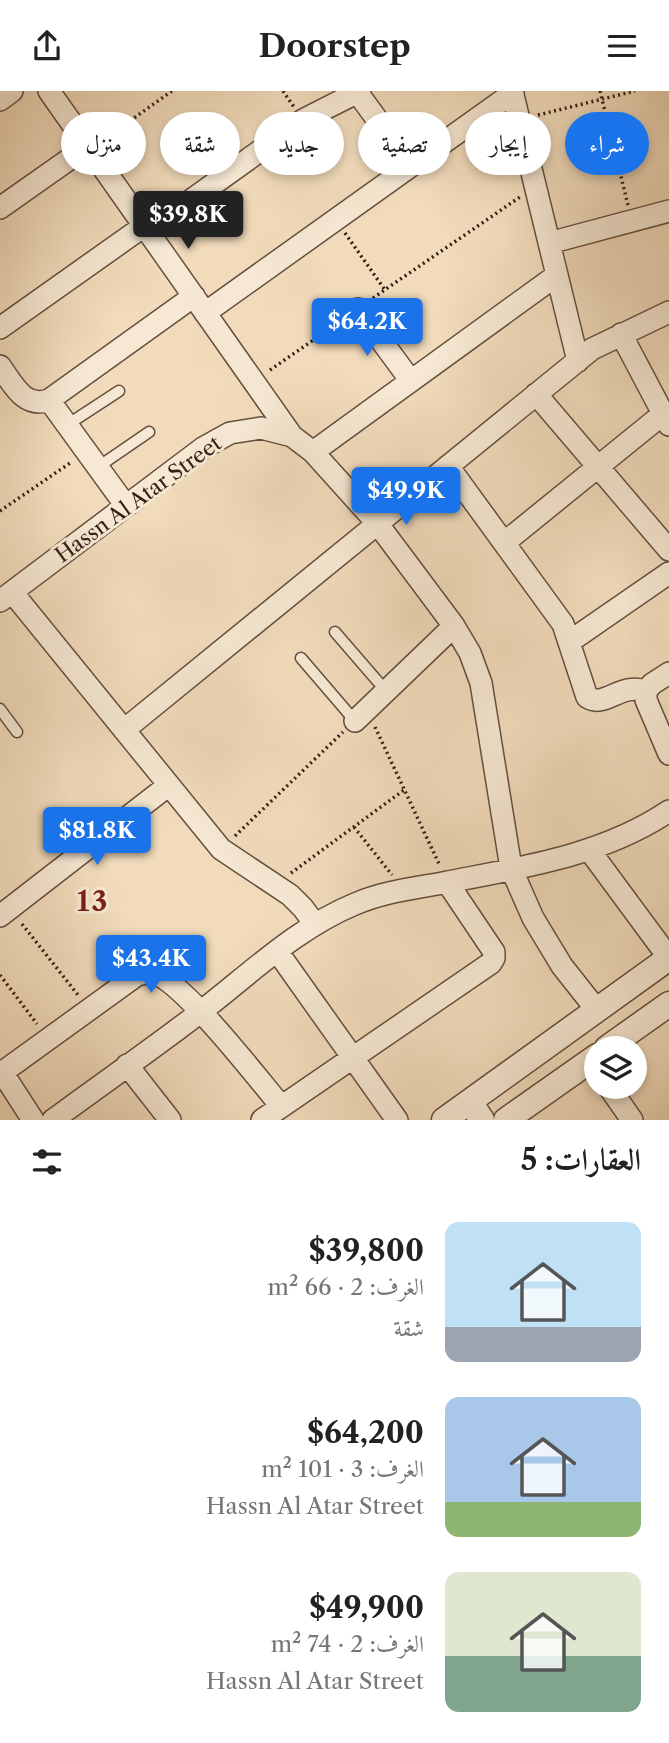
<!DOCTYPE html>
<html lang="ar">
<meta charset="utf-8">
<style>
body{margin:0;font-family:"Libre Caslon Text",Amiri,serif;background:#f6f6f6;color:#222;direction:rtl;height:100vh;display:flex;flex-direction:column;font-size:26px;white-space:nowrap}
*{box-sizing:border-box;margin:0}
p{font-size:23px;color:#767676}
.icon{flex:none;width:38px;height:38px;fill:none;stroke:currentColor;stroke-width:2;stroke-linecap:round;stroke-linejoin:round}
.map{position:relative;height:1029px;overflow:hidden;direction:ltr}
.drawer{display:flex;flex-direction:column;background:#fff;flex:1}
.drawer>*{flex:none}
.guide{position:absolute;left:21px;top:21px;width:628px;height:63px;direction:rtl;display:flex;gap:14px}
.buttons{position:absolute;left:584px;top:945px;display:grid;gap:14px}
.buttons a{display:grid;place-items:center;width:63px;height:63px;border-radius:50%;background:#fff;box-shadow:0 4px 10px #0003;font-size:35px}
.price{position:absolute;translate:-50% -60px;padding:0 16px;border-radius:7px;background:#1a73e8;color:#fff;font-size:23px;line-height:46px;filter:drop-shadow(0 2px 4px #0008)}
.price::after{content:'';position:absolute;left:50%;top:42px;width:21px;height:16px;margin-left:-10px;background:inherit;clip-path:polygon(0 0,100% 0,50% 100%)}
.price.active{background:#222;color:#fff}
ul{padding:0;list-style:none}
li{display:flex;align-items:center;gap:21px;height:175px;padding:0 28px}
li span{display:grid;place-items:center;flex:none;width:196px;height:140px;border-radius:14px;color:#555}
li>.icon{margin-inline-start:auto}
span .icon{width:84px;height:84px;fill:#fffc;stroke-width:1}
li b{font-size:30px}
h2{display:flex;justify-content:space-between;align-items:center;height:84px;padding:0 28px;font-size:30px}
.pill{padding:0 24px;border-radius:32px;background:#fff;box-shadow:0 4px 10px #0003;font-size:24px;line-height:63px}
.pill.active{background:#1a73e8;color:#fff}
header{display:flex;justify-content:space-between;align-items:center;height:91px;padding:0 28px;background:#fff;font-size:32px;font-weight:700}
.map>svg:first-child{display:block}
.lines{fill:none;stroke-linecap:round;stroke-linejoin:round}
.service-casing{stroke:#654e3f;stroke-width:13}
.minor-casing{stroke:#654e3f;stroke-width:24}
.tertiary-casing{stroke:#654e3f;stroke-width:27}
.path{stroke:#361f16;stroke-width:3.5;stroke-dasharray:2 3.5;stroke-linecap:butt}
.service{stroke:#f6e8d3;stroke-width:10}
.minor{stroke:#f6e8d3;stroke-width:21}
.tertiary{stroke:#f6e8d3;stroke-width:24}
.labels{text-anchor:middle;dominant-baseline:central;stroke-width:6;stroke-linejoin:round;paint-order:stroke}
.street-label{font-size:21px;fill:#361f16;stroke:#f6e8d3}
.district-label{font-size:28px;font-weight:bold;letter-spacing:2px;fill:#7a1f14;stroke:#f6e8d3}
</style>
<header><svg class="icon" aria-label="menu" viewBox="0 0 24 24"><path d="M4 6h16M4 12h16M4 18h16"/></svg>Doorstep<svg class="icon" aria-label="share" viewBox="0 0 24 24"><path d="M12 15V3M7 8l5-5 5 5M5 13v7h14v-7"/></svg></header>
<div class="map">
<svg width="669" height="1029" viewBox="0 0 669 1029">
<rect width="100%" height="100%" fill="#f1dbbb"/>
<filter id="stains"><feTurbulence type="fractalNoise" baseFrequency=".00286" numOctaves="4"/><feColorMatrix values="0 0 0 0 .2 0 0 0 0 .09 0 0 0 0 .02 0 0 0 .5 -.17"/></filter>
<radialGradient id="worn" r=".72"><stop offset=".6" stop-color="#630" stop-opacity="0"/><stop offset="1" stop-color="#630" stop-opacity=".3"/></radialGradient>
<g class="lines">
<defs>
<path id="service" d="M67,334l52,-34
M98,376l51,-35
M335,541l51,59
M301,567l54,63
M0,618l17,23"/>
<path id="minor" d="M49,0l243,345
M512,0l66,270
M357,1l54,74
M0,9l12,-9
M0,117l88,-62
M148,140l155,-111 57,-29
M549,152l120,-32
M358,218l53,72
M205,222l308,-220
M0,237l144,-102
M621,243l48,91
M0,275c13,18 24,43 49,34l145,-104
M536,303l133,156
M49,309l77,106
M313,361l244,-177
M448,375l115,158 24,73c18,12 33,-15 59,-6
M504,452l159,-129
M12,501l209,257 69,46 13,13 11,15
M0,510l203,-153 27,-15 31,-5 31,8 21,16 64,71 77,103 16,27 11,30 30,185 22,50 29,48 34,43
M569,551l100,-69
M669,582l-17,11 -6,7v9l23,54
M355,630l99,-95
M124,639l468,-381 77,-37
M590,760l79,107
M0,825l169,-131
M277,860l120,169
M127,974l43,55
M2,981l31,48
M0,983l137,-99c5,-1 11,-3 16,-2 30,8 105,106 128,133
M609,996l23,33
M53,1029c50,-37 101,-72 150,-110 49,-38 94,-82 152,-106 30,-13 62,-16 93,-22 76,-15 156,-27 221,-71
M262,1029l229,-157 3,-5v-6l-47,-70"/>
<path id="tertiary" d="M607,957l62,-44
M470,1011l12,18
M444,1029l225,-162
M506,1029l91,-64"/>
</defs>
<use href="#service" class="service-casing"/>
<use href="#minor" class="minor-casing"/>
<use href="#tertiary" class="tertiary-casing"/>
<path class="path" d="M283,0l11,16
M600,0l28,114
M538,24l97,-24
M103,49l69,-49
M345,142l40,57
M373,207l147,-101
M270,279l74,-51
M0,420l70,-48
M375,636l65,139
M354,736l38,48
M235,745l108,-104
M291,782l113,-83
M22,833l56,71
M0,884l37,49"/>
<use href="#service" class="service"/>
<use href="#minor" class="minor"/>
<use href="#tertiary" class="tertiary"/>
</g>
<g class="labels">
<g class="street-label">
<text transform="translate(138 408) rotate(-36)">Hassn Al Atar Street</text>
</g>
<g class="district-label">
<text x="93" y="810">13</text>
</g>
</g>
<rect width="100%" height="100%" filter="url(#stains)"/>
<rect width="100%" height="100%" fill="url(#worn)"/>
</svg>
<div class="buttons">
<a><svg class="icon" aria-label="layers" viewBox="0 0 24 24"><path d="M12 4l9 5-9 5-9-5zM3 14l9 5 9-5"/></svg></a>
</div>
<b class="price active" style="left:188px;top:160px">$39.8K</b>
<b class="price" style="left:367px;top:267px">$64.2K</b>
<b class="price" style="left:406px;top:436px">$49.9K</b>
<b class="price" style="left:97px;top:776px">$81.8K</b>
<b class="price" style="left:151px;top:904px">$43.4K</b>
<div class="guide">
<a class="pill active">شراء</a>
<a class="pill">إيجار</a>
<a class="pill">تصفية</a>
<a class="pill">جديد</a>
<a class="pill">شقة</a>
<a class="pill">منزل</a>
</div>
</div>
<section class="drawer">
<h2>العقارات: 5<svg class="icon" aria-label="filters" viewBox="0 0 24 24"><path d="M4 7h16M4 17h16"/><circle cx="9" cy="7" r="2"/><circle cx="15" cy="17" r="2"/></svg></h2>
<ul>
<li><span style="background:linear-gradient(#bfe0f5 75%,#9aa5b1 0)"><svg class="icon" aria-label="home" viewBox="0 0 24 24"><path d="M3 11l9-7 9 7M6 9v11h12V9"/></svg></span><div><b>$39,800</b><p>الغرف: 2 · 66 m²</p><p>شقة</p></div></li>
<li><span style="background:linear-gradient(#a9c7e8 75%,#8fb573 0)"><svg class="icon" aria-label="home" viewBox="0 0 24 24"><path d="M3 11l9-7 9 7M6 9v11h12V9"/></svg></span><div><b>$64,200</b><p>الغرف: 3 · 101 m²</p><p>Hassn Al Atar Street</p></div></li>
<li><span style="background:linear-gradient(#dfe7d0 60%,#7fa58c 0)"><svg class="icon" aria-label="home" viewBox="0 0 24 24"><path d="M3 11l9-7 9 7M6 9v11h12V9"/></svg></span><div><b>$49,900</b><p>الغرف: 2 · 74 m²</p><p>Hassn Al Atar Street</p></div></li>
</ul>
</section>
